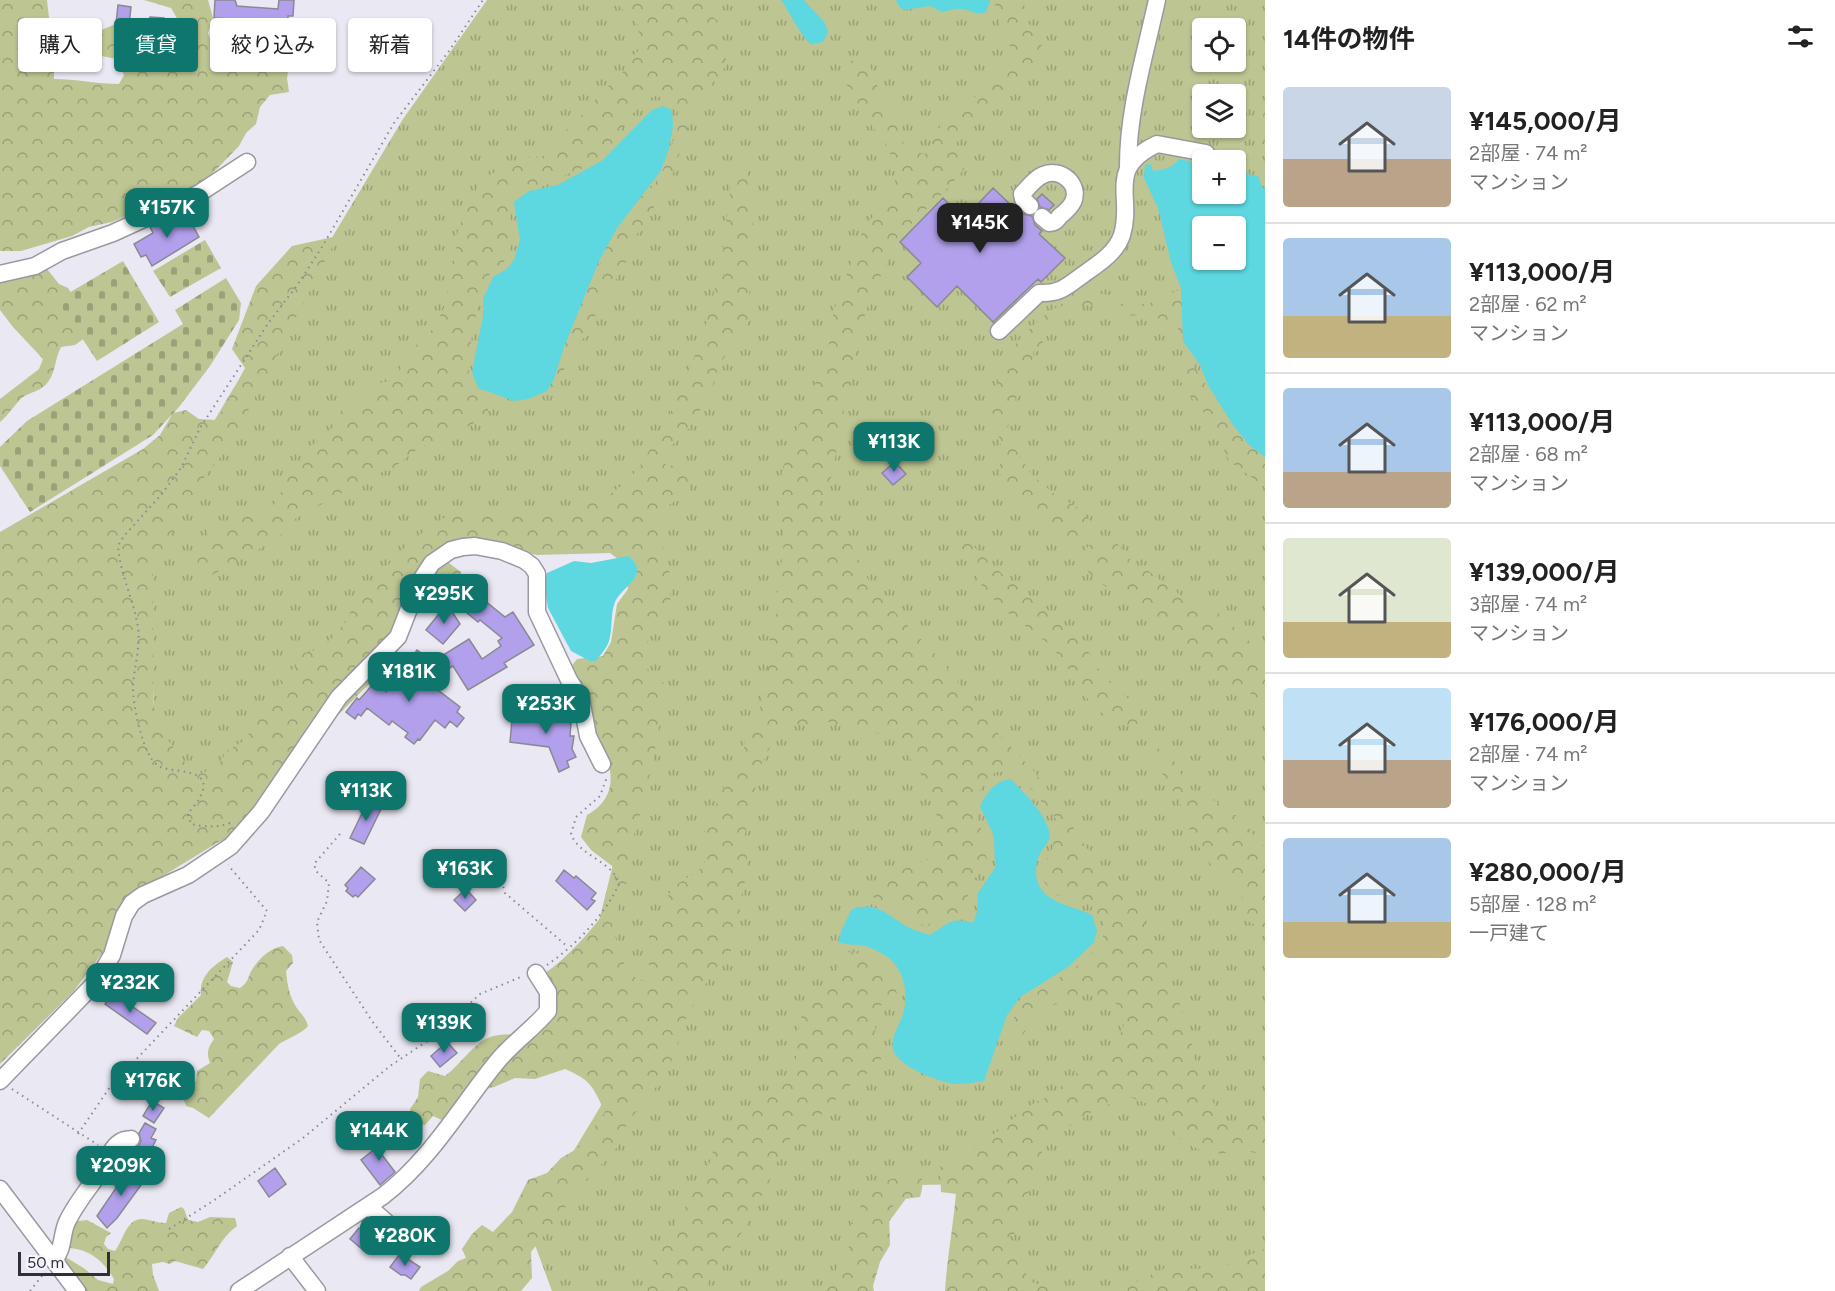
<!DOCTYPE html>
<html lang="ja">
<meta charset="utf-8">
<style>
body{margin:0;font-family:Figtree,"Noto Sans JP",sans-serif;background:#f6f6f6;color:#222;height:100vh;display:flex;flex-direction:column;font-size:22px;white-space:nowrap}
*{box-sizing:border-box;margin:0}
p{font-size:20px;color:#767676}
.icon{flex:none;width:33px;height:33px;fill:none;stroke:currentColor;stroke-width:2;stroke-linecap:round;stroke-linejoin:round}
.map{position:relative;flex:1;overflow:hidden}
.sheet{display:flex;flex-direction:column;background:#fff;width:570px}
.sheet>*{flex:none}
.banner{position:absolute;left:18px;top:18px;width:570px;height:54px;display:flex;gap:12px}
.buttons{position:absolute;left:1192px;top:18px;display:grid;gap:12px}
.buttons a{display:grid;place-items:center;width:54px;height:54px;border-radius:6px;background:#fff;box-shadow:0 2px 4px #0004;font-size:30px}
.scale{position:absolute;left:18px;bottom:15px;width:92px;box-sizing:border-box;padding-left:6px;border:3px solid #302f33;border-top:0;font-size:16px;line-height:21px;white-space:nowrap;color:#302f33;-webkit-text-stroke:4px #f7f5fe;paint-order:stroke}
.price{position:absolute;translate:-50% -51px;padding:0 14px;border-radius:12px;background:#0f766e;color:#fff;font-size:20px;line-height:39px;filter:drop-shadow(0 2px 3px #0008)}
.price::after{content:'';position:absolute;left:50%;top:36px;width:18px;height:14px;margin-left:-9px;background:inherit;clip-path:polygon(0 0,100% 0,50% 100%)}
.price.selected{background:#222;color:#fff}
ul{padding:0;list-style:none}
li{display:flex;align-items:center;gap:18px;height:150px;padding:0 18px}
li+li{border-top:2px solid #e0e0e0}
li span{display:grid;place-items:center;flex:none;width:168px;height:120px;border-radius:6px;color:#555}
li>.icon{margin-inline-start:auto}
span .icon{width:72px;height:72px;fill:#fffc;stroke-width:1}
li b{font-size:26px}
h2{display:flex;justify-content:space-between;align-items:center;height:72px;padding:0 18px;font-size:26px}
.tag{padding:0 21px;border-radius:6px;background:#fff;box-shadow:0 2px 4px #0004;font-size:21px;line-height:54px}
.tag.selected{background:#0f766e;color:#fff}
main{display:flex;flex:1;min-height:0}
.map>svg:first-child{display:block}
.grass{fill:url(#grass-tufts);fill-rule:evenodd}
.forest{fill:url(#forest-crowns)}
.cemetery{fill:url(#cemetery-stones)}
.water{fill:#5dd7e0;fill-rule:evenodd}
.building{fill:#b3a0ec;stroke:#8a8892;stroke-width:1.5}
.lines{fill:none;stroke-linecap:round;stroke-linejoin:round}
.minor-casing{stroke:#9a98a1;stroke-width:19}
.path{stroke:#8b8a91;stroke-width:2;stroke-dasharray:1.5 4.5;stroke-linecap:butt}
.minor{stroke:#fff;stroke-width:16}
</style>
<main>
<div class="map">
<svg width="1265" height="1291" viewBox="0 0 1265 1291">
<defs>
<pattern id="grass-tufts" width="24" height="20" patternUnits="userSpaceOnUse" patternTransform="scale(1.5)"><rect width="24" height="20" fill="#bdc592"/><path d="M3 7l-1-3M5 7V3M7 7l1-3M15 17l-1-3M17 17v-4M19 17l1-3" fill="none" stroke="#9aa078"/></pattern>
<pattern id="forest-crowns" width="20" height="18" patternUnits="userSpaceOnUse" patternTransform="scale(1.5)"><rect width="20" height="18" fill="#bdc592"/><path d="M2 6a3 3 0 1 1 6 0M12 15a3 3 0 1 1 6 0" fill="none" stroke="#9aa078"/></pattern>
<pattern id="cemetery-stones" width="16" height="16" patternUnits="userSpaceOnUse" patternTransform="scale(1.5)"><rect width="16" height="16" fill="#bdc592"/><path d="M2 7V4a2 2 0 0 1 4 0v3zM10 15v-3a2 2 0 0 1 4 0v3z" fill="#9aa078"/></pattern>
</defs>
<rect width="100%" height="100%" fill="#eae8f2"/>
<path class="grass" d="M487,0h778v1289l-3,2h-284l-4,-107 -58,1 -42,57 -26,49h-296l-24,-65 108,-178 -49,-79 50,-201 -11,-236 -184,17 -213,291 -29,3 -44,-79 -9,-229 86,-146 88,-133 82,-137zM1203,28h33v34h-33zM1203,94h33v34h-33zM1203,160h33v34h-33zM1203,226h33v34h-33z"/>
<path class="forest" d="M0,0h47l4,35 8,14 -5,19v11c22,0 43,5 65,5l5,-9 -8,-16 -19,-4 -9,-14 9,-9 30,-13 19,9 29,7 3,-15 -7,-12 -27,-8h64l5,18 -5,15 6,17 13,-2 5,-13c19,0 60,-16 74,0 4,4 7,11 10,16l-10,11 -17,3 -2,13 2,14 -19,3 -10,12 -4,17 -10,9 -7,13 -29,30 -15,10 -22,8 -14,8 -47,20 -23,5 -17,9 -51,15h-21z
M613,0h87l5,11 13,10 -6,19 15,10 -2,17 -31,40 -23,73 -42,67 -4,19 -15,22 -15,28 -6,18 -14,11 -8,16 -8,24 -8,9 -7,2 -3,-9 41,-102 13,-4 6,-17 -5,-13 25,-47 26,-10 15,-21 14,-39 2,-23 -6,-11 -16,-4 -13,4 -26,35 -10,16 -26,18 -47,18 -17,2 -10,12 5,25 1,16 -9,20 -12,9 -10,15 -11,55 -3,41c7,8 14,8 20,16v15l-17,12 -52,23 -26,20 -19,7 -79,44 -18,20 -65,36 -16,-1 -7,-12c16,-10 17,-12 19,-31l26,-9 11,-11c35,6 30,-15 46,-37 9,-13 12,-10 17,-27l14,-8 10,-11 10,-19 15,-8 11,-11 11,-7 18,-3 7,-23 32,-31 11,-26 1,-25 9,-17 -1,-21 8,-23 18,-35 9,-5 41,-19 11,4 8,-9 10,-16 15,-12 25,-29 25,-24 5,-11 9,-9 -2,-24z
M994,0h29l6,24 11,8 3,25 -6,14 -16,15 -18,9 -50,51 8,11 3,12 -13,16 -58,57 -6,22 -16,30 -15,53 -24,128 -12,29 1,15 26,18 23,46 14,18 56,58 51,67 42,44 21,28 32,49 43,50 33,54 28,84 7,33 26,55h27l15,7v24l-23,-3 -34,4 -31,-18 -15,-28 -32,-12 -32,11 -40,25 -16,17 -2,27 -12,15 -9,38 -20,14 23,19 7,18 27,10h-111c2,-33 8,-64 11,-97l-15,-2 -1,-25 44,-26 20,-14 21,-19 26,-13 30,-26 25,-13 11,-13 7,-19 -7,-20 -29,-10 -29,8 -23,14 -15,21 -18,10c10,-52 47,-59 83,-88 6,-5 11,-12 17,-17v-20l-16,-22 -31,-5 -12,-13v-17l9,-18 3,-28 -40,-48 -21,1 -25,29 13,33 4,27 -19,27 -1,23 -31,6 -10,10 -46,-27 -13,-5 13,-16 49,-21 8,-26 -1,-29 -11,-25 -26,-34 -15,-11 -25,1 -30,-12 -31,3 -14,-6 -23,46 -16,69 3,36 -8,31v26l-10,26 -17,18 -33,58 -4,23 -12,25 -37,46 -9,23 -26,29 -15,11 -10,19 -36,47 1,26 -11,13h-102l2,-4 27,-16 10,-10 8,-3 -4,-9 10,-15 10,-9 11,7 19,-20 16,-32 19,-7 14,-15 19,-11 25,-35c-12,-25 -14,-32 -40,-43l-30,10 -20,-1 -21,9 -25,6 -25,28 -11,-5 -8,9 -13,-1 -2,-15 8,-12 2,-18 8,-8 17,5c15,-11 28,-32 43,-38 8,-4 16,-3 24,-4 11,-1 22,-7 32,-11l10,-36 -9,-14c20,-12 62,-58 70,-79 3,-5 3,-12 4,-18l-3,-7 -25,-19 -10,-13 6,-22c43,-24 17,-66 2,-99 -7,-16 -13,-32 -19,-48l7,-9 26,-3 8,-14 6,-38 11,-15 -2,-24 -16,-12 -73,2 -44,-9 -57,11 13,6 12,9 -1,8 -12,10 -13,-4 -14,7 -22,50 -4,15 -59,59 -93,110 -85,52 -85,113 -73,72v-532l143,-83 17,-14 13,-22 13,-3 13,9 18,1 28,-52 -13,-19 24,-63 36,-40 46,-10 -106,206 -33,42 -46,84v132l3,20 14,23 12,17 20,14 17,-11 8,-12 18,-11 9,-15 20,-26 7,-20 14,-12 6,-13 22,-6 22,-25 9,-18 33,-39 23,-24 33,-24 38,-6 43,2 49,-6 37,-14 19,-14 13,-17 27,-47 34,-79 19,-78 10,-83 12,-17 10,47 -6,116 -29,43 -9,29 -20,33 -27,27v9l6,3 9,-1 10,14 2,12 -21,14 -8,14 4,13 -3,24 7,14 2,11 -1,23 -8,15 -12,14 -6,25 2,10 12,7 8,12 -11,63 -12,56 -8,22 -9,57 -14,40 15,49 22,9v-53l24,-43 32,-21 -1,-32 20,-49 18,-20 5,-40 11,-9 14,-66c-5,-15 -2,-23 5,-37l-6,-10 8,-14 -2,-15 6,-16 1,-30 -5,-19 3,-39 46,-120 6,-40 29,-80 30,-42 4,-16 -9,-25 -28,-37 -6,-19 -9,-7 2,-15 5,-9 10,-2 7,3c7,24 12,39 32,56l3,33 21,4 23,-41 25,-13 14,-22 29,-18 -16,-35z
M1265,105v48l-8,-1z
M29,262l18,7 12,15 9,4 7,11 11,38 -11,8 -14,2c-5,9 -5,19 -9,28 -7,16 -17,15 -29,22 -5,3 -15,19 -23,25v-23l39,-30 4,-10 -30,-32 -13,-17v-44z
M1178,290l10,8 1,32 -10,9 -1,-12 -23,-10 -28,-2 -11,-7 7,-5c23,5 35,-2 55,-13z
M1090,292l20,3c-9,14 -22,8 -35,13 -17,7 -29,22 -34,39l-7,3 -1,8 -7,11 -16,46 -2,12 8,23 15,24 22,19 27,16 12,15 -5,8 -12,9 -24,-5 -25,-26 -6,-10 -16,-17 -4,-9v-10l2,-10 -5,-30 -4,-9 2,-19 3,-15 15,-20c0,-4 -1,-10 1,-14 2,-5 8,-10 12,-14 18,-20 38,-33 64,-41z
M1191,362c21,35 46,60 74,89v36l-36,-26 -19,-41 -17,-20 -12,-18 -7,-19z
M1107,535l16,14 11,17 13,4 44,33 21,4 37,34 16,24v38l-21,-14 -13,-5 -20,-19 -24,-17 -16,-6 -55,-50 -20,-11 -10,-12 -6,-15 14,-13z
M960,541h8l33,32 45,35 25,24 19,22 13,23 36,31 1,14 -9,5 -19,-5 -20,-18 -15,-18 -11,-22 -17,-20 -46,-35 -19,-20 -25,-40z
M1153,746c22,10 25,19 33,41 22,10 44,20 60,38 7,8 10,16 19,22v83l-21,-11v-16l-5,-13 -17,-14 -14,-15 -17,-27 -12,-34 -31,-49z
M283,946l9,9 1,8 -7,8c1,11 3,24 9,34 5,9 10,10 13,21 -4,6 -21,13 -29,18l-70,74 -16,-10 -7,-2 -3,-9 7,-12 6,-4 1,-10 13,-8c-4,-11 -2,-15 4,-24l-5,-8 -7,-1 -5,7 -23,-11 4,-8 23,-23c-2,-19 12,-29 26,-38l6,5 -6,20 4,4 9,2c10,-7 7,-11 13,-20 8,-11 17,-20 30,-22z
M849,952c25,4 32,9 48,29l-1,21 -19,4 -2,27 8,23 -12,16 -15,7 -39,40 -26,18 -12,20 -13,33 -13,17 -8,21 -33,47 -8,16h-59l6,-26 8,-17 12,-17 36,-60 8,-26 15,-16 25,-18 6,-13 27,-17 7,-13 4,-45 8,-20 26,-22 6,-18z
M918,1170c6,9 5,17 2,27l-24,3 -7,14 1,31 -10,17 -7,24 1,5h-57l19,-21 17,-31 -2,-15 13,-24 19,-18z
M181,1207l3,2 4,11 10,2 12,-5 25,1 2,8c-15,10 -22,29 -34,43l-28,-8 -5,3 -7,-2 -11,2 1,11 6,16h-73l-6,-11 -17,-18 1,-6 21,13 13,11 15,4 1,-5c-11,-18 -23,-29 -44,-31l-4,-5 7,-25 6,3 8,-1 24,13 -5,4 -2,7 4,5 7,2c8,-10 11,-32 27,-32 6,0 15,4 24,4l3,-10z
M1265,1249v42h-147l47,-23 49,1z"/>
<path class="cemetery" d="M205,240l16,28 -51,29 -17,-26z
M123,261l36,61 -62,39 -40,-61z
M226,278l15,25 -2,17 -29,46 -31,41 -26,28 -123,77 -30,-46v-19l27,-26 156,-97 -8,-14z"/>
<path class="water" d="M781,0h23l21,23 3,9 -5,10 -12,2c-9,-5 -22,-34 -30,-44z
M896,0h94v1l-4,11c-10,4 -14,-2 -24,-3 -7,-1 -13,2 -20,3l-12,-6 -26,4 -5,-4z
M663,106l9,4 1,17 -5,25 -8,20 -43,56 -18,33 -35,86 -10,32 -7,12 -19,8 -14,2 -36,-13 -6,-16 11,-56v-17l10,-22 14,-8 7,-9 6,-20 -6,-38 15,-11 29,-6 45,-25 49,-50z
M1179,159l24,5v30h33v-22l22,4 4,11 3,2v268l-16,-12 -16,-20 -25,-40 -8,-20 -17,-24 -2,-53 -10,-26 -13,-54 -14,-30 1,-13 6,-1 2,7c11,-1 19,-3 26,-12zM1203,226h33v34h-33z
M628,556c24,19 -6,30 -13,46 -5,12 -2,27 -6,39 -2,7 -9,14 -13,20h-6l-19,-10 -23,-43 -4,-25 3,-10 27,-12 17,2z
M1011,779c13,15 33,32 38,52 3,9 -4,14 -8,21 -4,7 -5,14 -5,22 2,29 36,31 56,41l5,16 -3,11 -26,25 -48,30 -13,18 -23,66c-9,1 -19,3 -28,3 -15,-1 -60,-18 -63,-35 -3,-14 9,-26 11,-39 4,-18 0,-39 -14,-51 -6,-5 -17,-11 -25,-13 -9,-2 -15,0 -27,-4l4,-13 10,-20c25,-8 34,5 54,17 7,4 15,6 23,9 20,-10 20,-19 44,-12l4,-11 1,-19 17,-25 -1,-32 -14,-30c6,-13 17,-26 31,-27z"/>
<path class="building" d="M215,0h20l2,6 41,3 1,-9h15l-1,16h-5v4h-14v7l-33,-2 1,-5 -28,-2z
M118,5l13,2 -2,18 -13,-1z
M150,17l14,1v3h4l-1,10 -18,-2z
M993,188l21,20 2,-1 7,7 9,2 3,9 7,6 -3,3 26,24 -24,24 -3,-3 -45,43 -36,-36 -20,21 -30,-30 14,-14 -21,-21 43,-44 21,21z
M1042,194l12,11 -5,5 -9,-3 -3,-8z
M186,213l13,24 -47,29 -6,-11 -5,2 -7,-13 19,-11 -3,-6 22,-10 1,3z
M895,462l11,12 -13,11 -11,-12z
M463,583l42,34 8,-5 21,33 -30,18 3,4 -39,23 -15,-24 -5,3 -8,-12 29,-18 13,20 19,-13 -3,-5 4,-3 -22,-18 -2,2 -28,-23z
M447,604l13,20 -17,20 -17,-14z
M417,650l7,5 -11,16 47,36 -3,5 7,6 -7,9 -7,-6 -5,7 -10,-8 -15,20 -2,-1 -4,5 -9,-7 3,-4 -16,-12 -3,4 -22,-17 -6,8 -3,-2 -3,5 -9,-7 11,-14 2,2 16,-18 11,10z
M536,709l31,4 -1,9 5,1 -1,13h4l-2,13 4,8 -9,4 2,6 -10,5 -10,-25 -39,-5 2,-22 3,1v-5l20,2z
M369,799l14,6 -19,39 -14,-6z
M361,867l14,12 -17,18 -3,-2 -2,2 -7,-6 2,-3 -3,-3z
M564,870l10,8 2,-2 20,17 -5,6 4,2 -8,9 -31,-29z
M466,889l10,11 -11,11 -11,-11z
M113,993l43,30 -9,11 -42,-30z
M447,1042l10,11 -17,14 -9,-11z
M152,1101l12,7 -10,15 -11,-7z
M145,1123l11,6 -5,9 5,2 -7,13 -11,-6 3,-6 -2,-8z
M384,1135l6,7 -11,9 16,21 -15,13 -19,-25 15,-12 -3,-3z
M131,1166l9,6 -3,4 7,5 -27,37 -10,10 -10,-12z
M275,1168l11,16 -17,13 -11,-16z
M359,1228l3,2 2,-2 10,8 -2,2 4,2 -7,10 -4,-3 -2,3 -13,-11z
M400,1254l20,13 -9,12 -6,-4h-4l-11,-8z"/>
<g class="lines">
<defs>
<path id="minor" d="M1128,166c0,-56 17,-111 29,-166
M1030,206l-7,-7 -1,-5c6,-6 13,-16 21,-19 17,-8 38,9 30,27 -3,6 -8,10 -13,14 -4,5 -5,7 -11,7l-7,-6
M0,274l35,-8 27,-15 51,-18 85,-39 49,-32
M999,331l40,-38c22,1 28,-7 45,-19 14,-10 32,-21 38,-39 12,-39 -17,-66 35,-91l49,9
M0,1081l96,-99 16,-27 12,-39 8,-13 11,-8 45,-20 43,-29 30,-34 78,-115 59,-60 21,-54 13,-20 19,-13 12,-3 12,-1 27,5 22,9 8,6 5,8v38l32,68 12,19 7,37 14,28
M0,1189l77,102
M368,1206l34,30
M290,1256l27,35
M54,1260c10,-11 7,-25 13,-38 9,-19 22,-34 34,-51 6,-9 10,-25 21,-30 3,-2 6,-1 9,-2
M239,1291l144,-95c47,-36 76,-87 113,-133 15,-19 36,-33 52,-52v-19l-12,-19"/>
</defs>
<use href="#minor" class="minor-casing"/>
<path class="path" d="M230,823c-13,5 -25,4 -39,1l-3,-10c4,-6 10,-12 13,-19 13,-27 -27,-22 -40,-28 -4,-1 -8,-6 -10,-9 -10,-16 -18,-52 -18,-71 1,-22 9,-43 4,-65 -5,-26 -17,-49 -19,-76l6,-10 37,-41 20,-27 19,-40 67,-103 31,-41 24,-37 72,-124 55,-72 34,-51
M340,834l-26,30 2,7 13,12 -2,18 -10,21 2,18 53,81 29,38
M485,857l11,1 5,5 1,19 3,11 63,54
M547,965c29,-20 57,-49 72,-81 -6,-23 -40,-28 -48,-50l5,-17 24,-21 7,-19
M12,1089l86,56
M78,1134l32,-47 149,-157 8,-19 -39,-46
M169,1229l44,-28 90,-63 87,-72 45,-30 45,-42 43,-18
M30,1291l15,-19"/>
<use href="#minor" class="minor"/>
</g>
</svg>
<div class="buttons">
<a><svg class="icon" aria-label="locate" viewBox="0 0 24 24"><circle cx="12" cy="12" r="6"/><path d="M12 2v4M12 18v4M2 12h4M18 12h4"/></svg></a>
<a><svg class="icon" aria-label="layers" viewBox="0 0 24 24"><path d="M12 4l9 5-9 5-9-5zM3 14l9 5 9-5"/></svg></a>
<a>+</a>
<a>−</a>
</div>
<div class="scale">50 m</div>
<b class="price" style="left:167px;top:239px">¥157K</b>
<b class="price selected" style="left:980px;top:254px">¥145K</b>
<b class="price" style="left:894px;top:473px">¥113K</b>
<b class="price" style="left:444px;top:625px">¥295K</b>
<b class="price" style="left:409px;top:703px">¥181K</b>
<b class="price" style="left:546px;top:735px">¥253K</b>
<b class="price" style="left:366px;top:822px">¥113K</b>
<b class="price" style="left:465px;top:900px">¥163K</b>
<b class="price" style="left:130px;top:1014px">¥232K</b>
<b class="price" style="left:444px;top:1054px">¥139K</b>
<b class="price" style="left:153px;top:1112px">¥176K</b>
<b class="price" style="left:379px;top:1162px">¥144K</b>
<b class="price" style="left:121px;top:1197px">¥209K</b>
<b class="price" style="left:405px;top:1267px">¥280K</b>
<div class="banner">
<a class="tag">購入</a>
<a class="tag selected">賃貸</a>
<a class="tag">絞り込み</a>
<a class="tag">新着</a>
</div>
</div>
<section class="sheet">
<h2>14件の物件<svg class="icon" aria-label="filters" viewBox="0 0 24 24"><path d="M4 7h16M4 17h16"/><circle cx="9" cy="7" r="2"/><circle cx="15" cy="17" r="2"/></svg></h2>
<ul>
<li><span style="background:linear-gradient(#c9d6e8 60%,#b9a48a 0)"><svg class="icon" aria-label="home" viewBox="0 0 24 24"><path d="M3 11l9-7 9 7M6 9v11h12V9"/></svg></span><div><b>¥145,000/月</b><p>2部屋 · 74 m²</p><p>マンション</p></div></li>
<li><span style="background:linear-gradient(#a9c7e8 65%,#c2b280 0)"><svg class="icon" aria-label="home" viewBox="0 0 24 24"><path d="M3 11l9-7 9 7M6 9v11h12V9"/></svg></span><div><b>¥113,000/月</b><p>2部屋 · 62 m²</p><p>マンション</p></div></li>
<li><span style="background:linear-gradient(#a9c7e8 70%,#b9a48a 0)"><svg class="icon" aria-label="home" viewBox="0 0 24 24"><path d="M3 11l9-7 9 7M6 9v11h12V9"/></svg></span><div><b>¥113,000/月</b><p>2部屋 · 68 m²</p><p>マンション</p></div></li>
<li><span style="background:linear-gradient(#dfe7d0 70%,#c2b280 0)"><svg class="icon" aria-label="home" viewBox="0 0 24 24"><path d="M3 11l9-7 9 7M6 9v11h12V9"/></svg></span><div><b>¥139,000/月</b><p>3部屋 · 74 m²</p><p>マンション</p></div></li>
<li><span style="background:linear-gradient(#bfe0f5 60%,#b9a48a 0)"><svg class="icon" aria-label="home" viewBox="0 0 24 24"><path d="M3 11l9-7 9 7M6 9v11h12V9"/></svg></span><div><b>¥176,000/月</b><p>2部屋 · 74 m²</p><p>マンション</p></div></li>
<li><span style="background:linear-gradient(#a9c7e8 70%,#c2b280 0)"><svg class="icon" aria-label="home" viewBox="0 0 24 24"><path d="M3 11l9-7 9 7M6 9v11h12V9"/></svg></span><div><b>¥280,000/月</b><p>5部屋 · 128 m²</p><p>一戸建て</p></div></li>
</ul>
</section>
</main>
